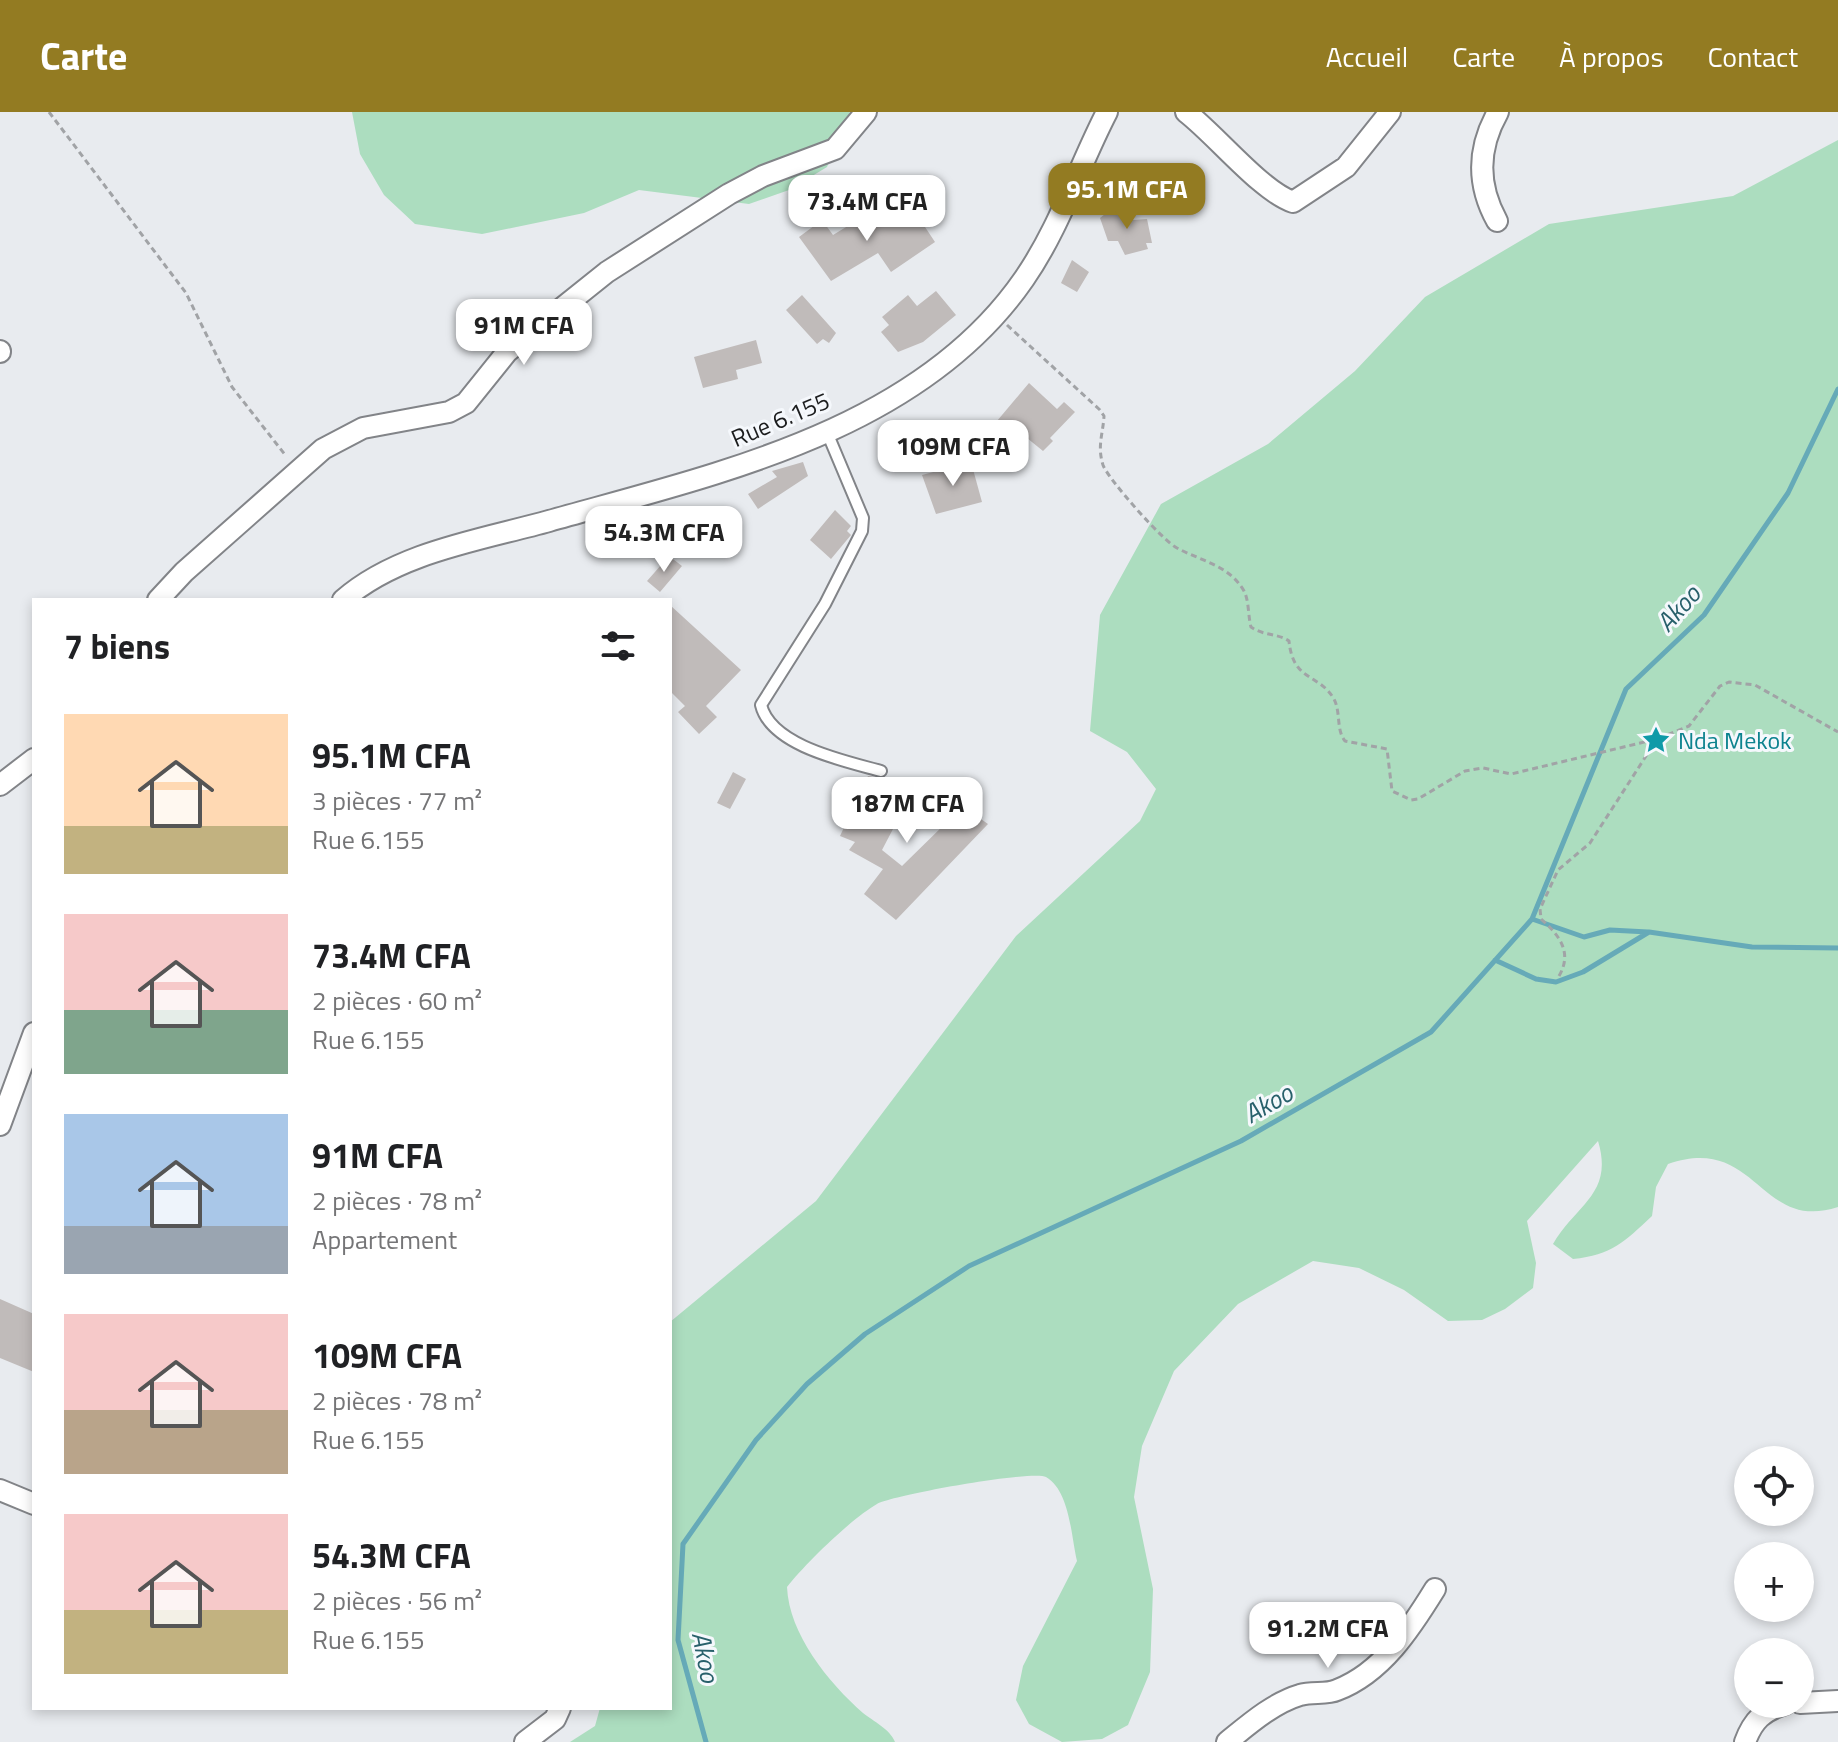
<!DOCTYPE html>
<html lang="fr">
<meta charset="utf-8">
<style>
body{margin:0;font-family:"Titillium Web",sans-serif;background:#f6f6f6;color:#202124;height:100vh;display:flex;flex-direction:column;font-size:30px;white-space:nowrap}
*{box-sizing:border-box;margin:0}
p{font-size:26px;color:#757577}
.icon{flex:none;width:44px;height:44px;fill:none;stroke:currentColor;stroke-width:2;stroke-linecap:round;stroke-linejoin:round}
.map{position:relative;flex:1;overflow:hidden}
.sheet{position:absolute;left:32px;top:486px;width:640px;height:1112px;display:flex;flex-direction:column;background:#fff;border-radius:0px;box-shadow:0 4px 12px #0003}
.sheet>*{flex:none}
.fabs{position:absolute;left:1734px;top:1334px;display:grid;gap:16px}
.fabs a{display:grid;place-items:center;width:80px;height:80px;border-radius:50%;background:#fff;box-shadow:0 4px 12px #0003;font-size:40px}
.price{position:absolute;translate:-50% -68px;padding:0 18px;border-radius:16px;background:#fff;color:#222;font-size:26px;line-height:52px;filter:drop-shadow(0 2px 4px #0008)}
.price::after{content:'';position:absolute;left:50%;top:48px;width:24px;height:18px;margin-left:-12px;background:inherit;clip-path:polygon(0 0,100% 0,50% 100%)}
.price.selected{background:#937b22;color:#fff}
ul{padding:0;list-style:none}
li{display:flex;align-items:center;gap:24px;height:200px;padding:0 32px}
li span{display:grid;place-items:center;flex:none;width:224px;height:160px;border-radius:0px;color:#555}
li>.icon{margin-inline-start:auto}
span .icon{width:96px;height:96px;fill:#fffc;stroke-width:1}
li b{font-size:34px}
h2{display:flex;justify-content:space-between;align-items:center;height:96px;padding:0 32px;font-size:34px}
header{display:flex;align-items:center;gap:48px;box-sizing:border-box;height:112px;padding:0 40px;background:#937b22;color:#fff}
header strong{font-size:38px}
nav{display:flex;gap:44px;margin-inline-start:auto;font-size:28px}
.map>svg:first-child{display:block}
.green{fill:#acddbf}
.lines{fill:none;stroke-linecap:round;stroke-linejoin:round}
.stream{stroke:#66aab8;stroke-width:5}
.building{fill:#c0bbba}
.lane-casing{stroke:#828488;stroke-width:14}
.street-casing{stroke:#828488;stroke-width:24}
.path{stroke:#a1a3a6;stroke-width:3;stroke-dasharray:6 4;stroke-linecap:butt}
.lane{stroke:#fff;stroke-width:10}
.street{stroke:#fff;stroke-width:20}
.labels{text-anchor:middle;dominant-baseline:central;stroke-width:6;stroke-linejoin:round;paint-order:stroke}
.street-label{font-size:24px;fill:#1c1d1e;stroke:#f5f8fc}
.culture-label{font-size:24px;fill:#0d838f;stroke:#f5f8fc;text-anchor:start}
.water-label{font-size:26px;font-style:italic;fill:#28606b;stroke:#f5f8fc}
</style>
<header>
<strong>Carte</strong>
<nav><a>Accueil</a><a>Carte</a><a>À propos</a><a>Contact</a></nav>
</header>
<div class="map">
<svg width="1838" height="1630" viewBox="0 0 1838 1630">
<rect width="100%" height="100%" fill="#e8ebef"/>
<path class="green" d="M352,0h498l-23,55 -38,23 -40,14 -110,-14 -55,23 -102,21 -67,-10 -31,-29 -24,-41z
M1838,28v1067c-79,26 -81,-74 -170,-43l-12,23 -4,29c-28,26 -40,39 -79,43l-20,-15c23,-40 61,-50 45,-103l-71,80 9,42 -3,25 -28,21 -23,11 -34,1 -44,-31 -45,-22 -46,-7 -75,43 -64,67 -32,75 -8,51 19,92 -3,83 -22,53 -26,14 -40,3 -33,-18 -13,-24 7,-34 54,-105c-6,-25 -7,-70 -31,-84 -14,-7 -153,18 -169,27 -26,15 -71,59 -90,83 2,47 41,95 76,126 10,8 27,16 32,29h-325l25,-16 5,-18h70v-386l146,-121 200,-265 124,-115 16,-32 -29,-37 -37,-21 10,-116 61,-111 107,-60 87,-73 70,-74 124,-73 184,-28z"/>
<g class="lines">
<path class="stream" d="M1532,807l52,18 26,-7 38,2
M1495,848l41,19 20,3 27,-10 66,-40 103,15 86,1
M706,1630l-28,-102 5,-96 73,-104 51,-56 58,-50 104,-68 272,-125 190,-109 101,-113 94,-230 78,-74 84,-122 50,-104"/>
</g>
<path class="building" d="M913,97l22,33 -44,30 -13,-19 -47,28 -32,-44 23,-17 11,15 41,-25 13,17z
M1110,98l18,2 5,8 14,-1 5,24h-6l2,6 -23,6 -7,-14h-10l-8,-23z
M1072,148l17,12 -12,20 -16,-9z
M936,179l20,24 -33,27 -25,10 -17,-20 8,-7 -7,-8 26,-22 9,11z
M802,183l34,38 -7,10 -6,-4 -6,5 -31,-34z
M756,228l6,23 -26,7 2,9 -35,9 -9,-31z
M1029,271l28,26 7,-7 11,10 -25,26 3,3 -10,10 -16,-13 -7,7 -23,-24z
M803,350l5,14 -50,33 -10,-15 29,-17 -5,-6z
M971,350l11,40 -46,12 -14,-39z
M835,398l16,16 -4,5 4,4 -20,24 -21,-19z
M669,444l13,10 -22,26 -13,-11z
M670,493l71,65 -35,36 11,11 -18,17 -21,-22 7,-6 -15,-15z
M733,660l13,7 -16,30 -13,-6z
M868,664l20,3 -4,9 8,4 -13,29 14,8 -11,21 20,16 48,-47 -32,-25 10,-12 60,42 -92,96 -32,-26 19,-25 -34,-19 6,-8 -15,-6z
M0,1187l34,15v58l-34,-14z"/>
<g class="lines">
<defs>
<path id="lane" d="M826,318l37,88 -1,13 -37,73 -64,101c10,41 84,56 120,66"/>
<path id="street" d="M1186,0c31,24 75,79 107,90l53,-35 44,-55
M1497,109c-20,-36 -20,-72 1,-109
M0,239v1
M158,488l26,-28 139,-123 40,-21 86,-16 17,-9 41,-51 100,-80 122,-78 34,-18 72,-27 31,-37
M343,488c55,-48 138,-60 206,-79 167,-47 370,-90 475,-242 36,-52 54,-111 83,-167
M0,673l34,-26
M0,1013l34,-92
M0,1378l34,14
M1800,1591l38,-2
M525,1630l30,-23 5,-11
M1227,1630c21,-17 46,-39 73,-47 12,-4 26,0 37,-5 45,-17 74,-62 98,-101
M1745,1630c8,-22 18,-31 40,-38"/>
</defs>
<use href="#lane" class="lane-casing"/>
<use href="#street" class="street-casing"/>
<path class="path" d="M49,0l137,181 46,94 54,69
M1007,213l93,85 4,6c-1,18 -7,30 -1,49 5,14 60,76 74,83 24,13 52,17 67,43 5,9 4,25 7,36 13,9 26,6 38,14 4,41 30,32 45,58 7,14 2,31 11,42l42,8 5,42 19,9 7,-1 47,-28 18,-3 28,6 146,-35 32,-13 31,-40 9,-4 26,3 83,47
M1559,864c14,-24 0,-41 -18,-57l-1,-10 18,-39 32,-27 67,-104"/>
<use href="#lane" class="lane"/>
<use href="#street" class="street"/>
</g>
<defs>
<symbol id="sight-bare" viewBox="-9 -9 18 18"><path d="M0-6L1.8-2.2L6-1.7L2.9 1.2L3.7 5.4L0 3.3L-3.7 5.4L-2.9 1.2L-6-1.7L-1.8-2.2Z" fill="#0f9aa8" stroke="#f5f8fc" stroke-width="2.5" paint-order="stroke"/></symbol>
</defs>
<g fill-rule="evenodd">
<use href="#sight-bare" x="1636" y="608" width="40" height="40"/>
</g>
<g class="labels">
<g class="street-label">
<text transform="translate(780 307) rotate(-23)">Rue 6.155</text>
</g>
<g class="culture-label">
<text x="1678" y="628">Nda Mekok</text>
</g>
<g class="water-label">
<text transform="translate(1678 496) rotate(-48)">Akoo</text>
<text transform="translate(1268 991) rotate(-30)">Akoo</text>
<text transform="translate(706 1545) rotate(79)">Akoo</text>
</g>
</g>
</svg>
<div class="fabs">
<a><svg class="icon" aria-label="locate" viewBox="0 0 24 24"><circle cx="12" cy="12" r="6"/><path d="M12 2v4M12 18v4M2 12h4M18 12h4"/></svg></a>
<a>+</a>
<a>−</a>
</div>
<b class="price selected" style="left:1127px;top:119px">95.1M CFA</b>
<b class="price" style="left:867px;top:131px">73.4M CFA</b>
<b class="price" style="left:524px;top:255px">91M CFA</b>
<b class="price" style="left:953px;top:376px">109M CFA</b>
<b class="price" style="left:664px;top:462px">54.3M CFA</b>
<b class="price" style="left:907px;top:733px">187M CFA</b>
<b class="price" style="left:1328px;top:1558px">91.2M CFA</b>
<section class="sheet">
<h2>7 biens<svg class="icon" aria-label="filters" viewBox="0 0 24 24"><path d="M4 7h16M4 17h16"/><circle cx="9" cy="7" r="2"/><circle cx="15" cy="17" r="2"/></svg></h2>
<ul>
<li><span style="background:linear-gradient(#ffd9b3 70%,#c2b280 0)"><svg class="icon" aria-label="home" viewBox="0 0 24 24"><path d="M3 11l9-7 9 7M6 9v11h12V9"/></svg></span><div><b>95.1M CFA</b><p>3 pièces · 77 m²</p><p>Rue 6.155</p></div></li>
<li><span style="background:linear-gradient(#f6c9c9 60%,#7fa58c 0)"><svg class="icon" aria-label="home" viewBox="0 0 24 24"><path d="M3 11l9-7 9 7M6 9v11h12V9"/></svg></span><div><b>73.4M CFA</b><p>2 pièces · 60 m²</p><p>Rue 6.155</p></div></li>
<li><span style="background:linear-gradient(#a9c7e8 70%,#9aa5b1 0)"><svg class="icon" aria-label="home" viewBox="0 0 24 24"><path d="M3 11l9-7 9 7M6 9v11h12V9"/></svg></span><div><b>91M CFA</b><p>2 pièces · 78 m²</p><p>Appartement</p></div></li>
<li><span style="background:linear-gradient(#f6c9c9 60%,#b9a48a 0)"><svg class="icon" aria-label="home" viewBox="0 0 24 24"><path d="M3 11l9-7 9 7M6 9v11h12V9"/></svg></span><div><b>109M CFA</b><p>2 pièces · 78 m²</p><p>Rue 6.155</p></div></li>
<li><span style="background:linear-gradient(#f6c9c9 60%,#c2b280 0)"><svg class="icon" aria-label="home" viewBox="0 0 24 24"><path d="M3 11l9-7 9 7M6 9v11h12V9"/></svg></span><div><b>54.3M CFA</b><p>2 pièces · 56 m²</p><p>Rue 6.155</p></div></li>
</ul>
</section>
</div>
